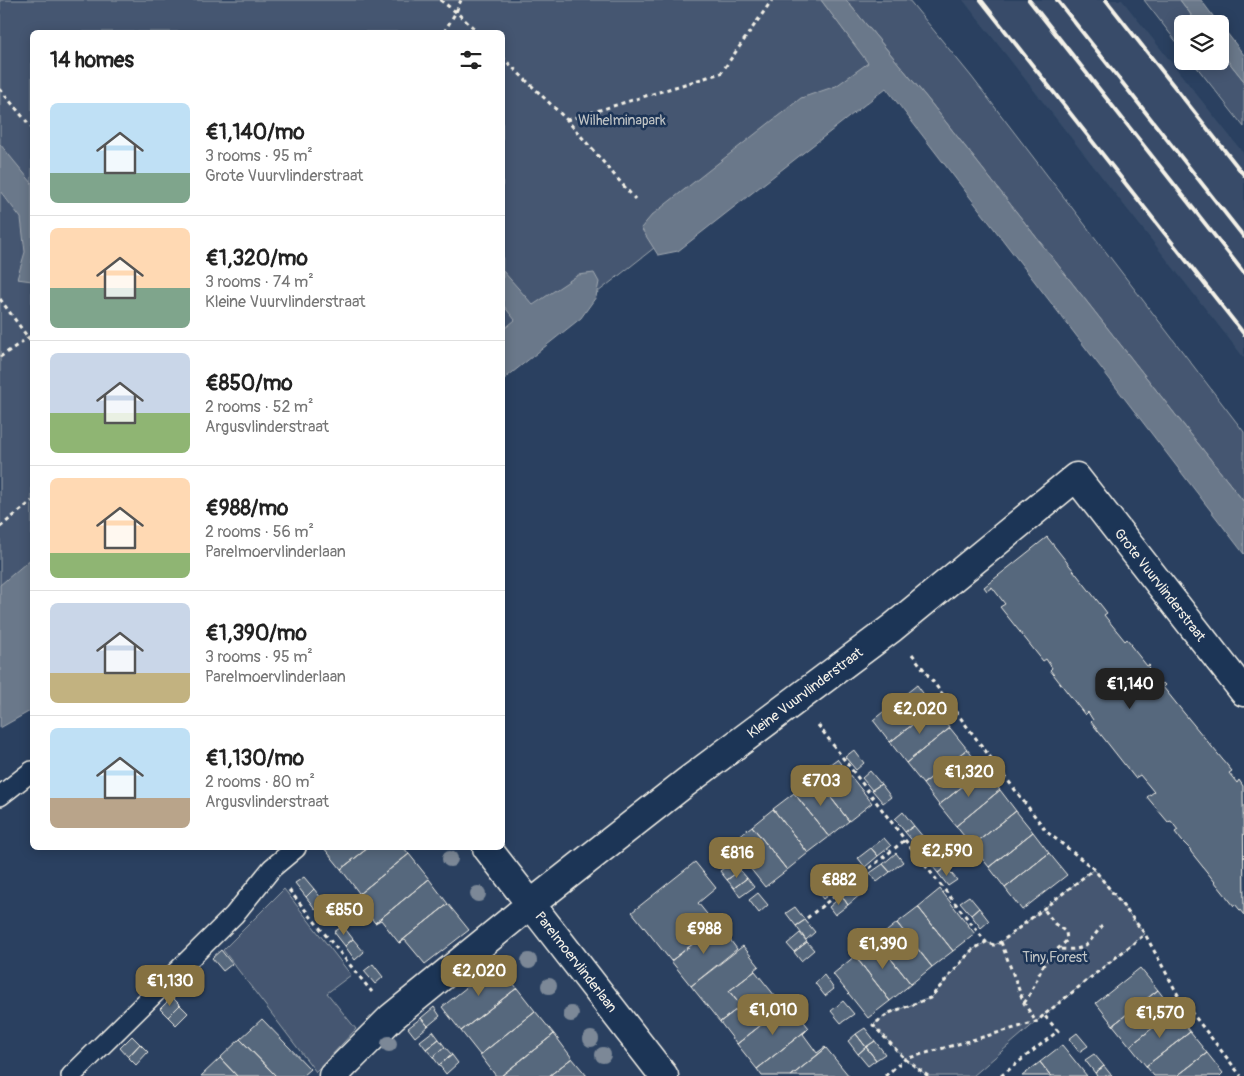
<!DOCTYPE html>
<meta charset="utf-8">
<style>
body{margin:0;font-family:Pangolin,sans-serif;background:#f6f6f6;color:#222;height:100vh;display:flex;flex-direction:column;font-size:19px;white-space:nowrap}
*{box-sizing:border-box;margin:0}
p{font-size:16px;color:#767676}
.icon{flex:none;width:28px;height:28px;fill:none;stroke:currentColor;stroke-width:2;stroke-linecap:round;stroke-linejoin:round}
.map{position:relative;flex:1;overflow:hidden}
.side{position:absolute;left:30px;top:30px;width:475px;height:820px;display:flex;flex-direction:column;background:#fff;border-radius:8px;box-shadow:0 2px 12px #0003}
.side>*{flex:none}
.buttons{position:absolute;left:1174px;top:15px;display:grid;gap:10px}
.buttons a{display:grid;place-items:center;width:55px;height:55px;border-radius:8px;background:#fff;box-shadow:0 2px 12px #0003;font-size:25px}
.price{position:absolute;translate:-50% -42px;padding:0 11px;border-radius:10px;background:#857141;color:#fff;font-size:16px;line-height:32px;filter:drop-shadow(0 1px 2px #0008)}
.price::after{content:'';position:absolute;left:50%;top:30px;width:15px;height:11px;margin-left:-8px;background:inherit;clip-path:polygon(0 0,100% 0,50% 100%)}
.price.on{background:#222;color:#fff}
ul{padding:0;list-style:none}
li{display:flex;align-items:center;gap:15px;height:125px;padding:0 20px}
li+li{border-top:1px solid #e0e0e0}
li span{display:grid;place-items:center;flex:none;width:140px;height:100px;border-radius:8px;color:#555}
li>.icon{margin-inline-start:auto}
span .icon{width:60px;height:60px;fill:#fffc;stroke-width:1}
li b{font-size:21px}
h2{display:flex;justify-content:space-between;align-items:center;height:60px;padding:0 20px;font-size:21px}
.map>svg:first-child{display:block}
.built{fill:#374c69}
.green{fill:#445771;stroke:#9ca4ac}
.water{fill:#6a788a;stroke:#a1a8b0}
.building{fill:#56677d;stroke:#f4f1e8}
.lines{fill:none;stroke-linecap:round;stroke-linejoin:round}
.lane-casing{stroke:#f4f1e8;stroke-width:22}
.street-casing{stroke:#f4f1e8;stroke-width:31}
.path{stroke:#f4f1e8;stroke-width:3;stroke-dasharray:4 4;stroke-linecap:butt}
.lane{stroke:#1d3557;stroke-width:19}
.street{stroke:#1d3557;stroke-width:28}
.rail{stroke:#f4f1e8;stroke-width:4}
.tree{fill:#7c8897}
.labels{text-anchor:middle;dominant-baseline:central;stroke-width:5;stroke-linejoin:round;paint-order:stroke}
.park-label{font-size:14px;fill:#bfc3c4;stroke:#1d3557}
.street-label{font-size:14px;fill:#f4f1e8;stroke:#1d3557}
</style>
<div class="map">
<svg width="1244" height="1076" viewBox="0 0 1244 1076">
<rect width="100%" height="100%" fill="#2a4060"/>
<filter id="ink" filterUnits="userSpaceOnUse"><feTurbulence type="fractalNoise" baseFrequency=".02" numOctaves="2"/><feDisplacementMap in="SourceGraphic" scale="10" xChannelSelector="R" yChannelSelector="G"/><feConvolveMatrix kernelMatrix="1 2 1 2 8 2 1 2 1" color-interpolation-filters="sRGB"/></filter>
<g filter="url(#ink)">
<path class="built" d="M963,0h159l122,154v204z"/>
<path class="green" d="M0,0h821l55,73 -373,294 -1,-335h-470v653l-32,19z
M846,0h63l62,76 273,356v70l-317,-404z
M1144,0h36l18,24h-16v25z
M1220,51l24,30v46l-52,-66h28z
M1094,869l51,65 -101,81 -71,61h-45l-23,-17 -32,-34 16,-12 41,-15 42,-48 14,-8 8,3 7,-3z
M284,889l67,86 -24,18 29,36 -40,43 -93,-122z"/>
<path class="water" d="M821,0h25l81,98 317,404v52l-358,-466 -208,163 -20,4 -17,-27 11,-13 149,-117 35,-12 32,-23z
M1180,0h21l18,24h-21z
M1220,24l24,31v26l-24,-30z
M0,144l32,39v98l-15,-2 8,-27 -4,-34 -21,-27z
M503,271l30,34 45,-30 16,-2 5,9 -3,15 -15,21 -78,62v-50l12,-10 -12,-15z
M32,558v152l-32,18v-143z"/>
<path class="building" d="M1047,537l57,72 3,4 -3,2 21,26 2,-2 5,6 -1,1 16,20 2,-1 1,1 -2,2 13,17 2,-2 2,2 -2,2 21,26 48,58 -3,2 8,10 2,-3 4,6 1,129 -9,-11 -1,2 -43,-54 -1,-3 -8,-8 -7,-9 3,-2 -7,-9 -3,1 -21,-25 7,-5 -14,-17 -5,3 -44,-56 2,-2 -2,-3 -3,-5 -3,3 -35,-45 2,-2 -6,-9 -3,2 -43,-54 5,-3 -13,-17 -5,4 -3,-4z
M917,685l17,23 -44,34 -17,-22z
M934,708l16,20 -44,35 -16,-21z
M950,728l17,21 -44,35 -17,-21z
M967,749l16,21 -44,35 -16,-21z
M854,750l10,13 -8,7 -11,-13z
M837,759l35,44 -23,18 -35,-45z
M983,770l17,20 -44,36 -17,-21z
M870,771l11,13 -9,6 -10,-12z
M814,776l35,45 -20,16 -35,-44z
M881,784l10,13 -8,6 -11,-13z
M1000,790l16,21 -44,35 -16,-20z
M794,793l35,44 -21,16 -35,-44z
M773,809l35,44 -21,17 -35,-44z
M1016,811l17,21 -44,35 -17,-21z
M903,812l11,14 -9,6 -10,-13z
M752,826l35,44 -22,17 -35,-44z
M914,826l10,12 -8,7 -11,-13z
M1033,832l16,21 -44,35 -16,-21z
M884,838l7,8 -13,10 -7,-8z
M324,848h44l-27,21z
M368,848h36l5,6 -54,43 -1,-1 5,-3 -18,-24z
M871,848l7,8 -13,11 -7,-9z
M896,853l7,9 -13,10 -7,-8z
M1049,853l18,22 -45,35 -17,-22z
M409,854l20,25 -54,44 -20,-26z
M936,854l10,13 -8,6 -10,-12z
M733,861l7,9 -13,10 -7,-9z
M695,862l21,26 -18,15 17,21h3l-47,37 -39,-49z
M883,864l7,8 -13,10 -7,-9z
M946,867l11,13 -9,6 -10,-13z
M740,870l7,8 -13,10 -7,-8z
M842,870l7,9 -13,10 -7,-8z
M304,877l10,12 -8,8 -11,-14z
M747,878l7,9 -14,10 -6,-9z
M429,879l19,25 -49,39 -18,-23 -6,3z
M829,881l7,8 -13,10 -6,-8z
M854,886l7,8 -13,11 -6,-9z
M314,889l11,14 -9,7 -10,-13z
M940,889l35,45 -22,17 -35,-44z
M758,893l10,12 -9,8 -10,-13z
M842,896l6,9 -13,10 -6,-8z
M969,896l10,12 -8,7 -11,-13z
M448,904l21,26 -44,34 -20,-24 -6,3z
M795,907l10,13 -9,6 -10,-13z
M918,907l35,44 -21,16 -35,-44z
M979,908l10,13 -8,7 -10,-13z
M805,920l10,12 -9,8 -10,-14z
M897,923l35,44 -21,17 -35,-44z
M718,924l19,25 -46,37 -20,-25z
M343,926l10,13 -8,7 -11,-14z
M800,933l7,9 -13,10 -7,-8z
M353,939l11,13 -9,8 -10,-14z
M876,940l35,44 -21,17 -35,-45z
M807,942l7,8 -13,11 -7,-9z
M743,946l16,20 -5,4 1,1 -26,20 12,15 -21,16 -29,-36z
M221,950l11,14 -9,7 -11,-13z
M855,956l35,45 -22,17 -35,-44z
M497,963l20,25 -56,43 -19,-24z
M373,964l10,13 -8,7 -11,-13z
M1140,968l18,22 -45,35 -17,-22z
M755,971l28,35 5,-4 1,1 -52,41 -17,-22 21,-16 -12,-15z
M824,975l10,14 -9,7 -10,-13z
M517,988l18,23 -55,44 -19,-24z
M1158,990l16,21 -44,35 -17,-21z
M172,997l8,8 -12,12 -8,-8z
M843,1001l11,13 -13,9 -10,-12z
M789,1003l20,25 -52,41 -20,-25z
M180,1005l8,8 -12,12 -8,-8z
M434,1007l6,9 -12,10 -7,-8z
M535,1011l19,23 -53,42h-5l-16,-21z
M1174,1011l16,21 -44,34 -16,-20z
M421,1018l7,8 -13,11 -7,-9z
M262,1019l48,50 -8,7h-26l-36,-37z
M809,1028l-6,6 14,19 8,-6 1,1 -35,28h-29l-5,-7z
M865,1028l10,13 -9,6 -10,-13z
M433,1031l6,8 -13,10 -6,-8z
M1190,1032l17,21 -30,23h-23l-8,-10z
M1077,1033l11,13 -9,6 -10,-13z
M554,1034l18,24 -23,18h-48z
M856,1034l10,13 -8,7 -10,-13z
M132,1036l8,8 -12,13 -8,-9z
M240,1039l36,37h-39l-17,-18z
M439,1039l6,8 -12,10 -7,-8z
M875,1041l10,13 -9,6 -10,-13z
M140,1044l8,8 -12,13 -8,-8z
M1062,1045l25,31h-36l-11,-14z
M445,1047l7,8 -13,10 -6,-8z
M866,1047l10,13 -8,6 -10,-12z
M826,1048l23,28h-58l28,-22z
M1207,1053l16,20 -3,3h-43z
M1094,1054l10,12 -9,7 -10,-13z
M452,1055l6,8 -12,11 -7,-9z
M220,1058l17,18h-36z
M572,1058l15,18h-38z
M1040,1062l11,14h-29z
M1104,1066l8,10h-15l-2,-3z"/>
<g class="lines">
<defs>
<path id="lane" d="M0,796l32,-25
M71,1076l163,-161 38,-47 24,-20"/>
<path id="street" d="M487,848l177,228
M333,1076l59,-59 139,-113 154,-121 207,-155 184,-151 168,215"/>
</defs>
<use href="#lane" class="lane-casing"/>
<use href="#street" class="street-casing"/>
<path class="path" d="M440,0l16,12 22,20
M444,32l12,-20 5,-12
M502,57l65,63 68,79
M0,89l32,39
M567,120l154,-47 51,-73
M0,299l32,44
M0,357l32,-22
M0,527l32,-26
M912,654l135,178 47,37 51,65 33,61 63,81
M818,725l87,115 81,102
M289,890l83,102
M807,918l98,-78
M1001,942l23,61 12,19
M1061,949c26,2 25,-4 41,-23
M1024,1003c11,-14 14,-32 25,-46 5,-6 12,-10 18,-17l-1,-8 -11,-8 -12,-16
M885,1076l20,-17 131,-37 8,-7
M928,1076l-23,-17 -32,-34 16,-12 41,-15 42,-48 14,-8 8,3 7,-3 93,-73
M1001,1076l57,-45 -14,-16 101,-81"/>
<use href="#lane" class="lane"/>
<use href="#street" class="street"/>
<path class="rail" d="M981,0l263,334
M1029,0l215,273
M1057,0l187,237
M1106,0l138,175"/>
</g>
<g class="tree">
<circle cx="450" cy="859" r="8"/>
<circle cx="478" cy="894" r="8"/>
<circle cx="529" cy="961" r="8"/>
<circle cx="549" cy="986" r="8"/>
<circle cx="571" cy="1014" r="8"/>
<circle cx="591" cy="1039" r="8"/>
<circle cx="389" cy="1044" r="8"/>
<circle cx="603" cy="1055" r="8"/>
</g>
</g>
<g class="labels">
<g class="park-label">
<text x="622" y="120">Wilhelminapark</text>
<text x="1055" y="957">Tiny Forest</text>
</g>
<g class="street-label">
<text transform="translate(1160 585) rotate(52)">Grote Vuurvlinderstraat</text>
<text transform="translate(805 693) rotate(-37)">Kleine Vuurvlinderstraat</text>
<text transform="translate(576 962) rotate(52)">Parelmoervlinderlaan</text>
</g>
</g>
</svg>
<div class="buttons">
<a><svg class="icon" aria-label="layers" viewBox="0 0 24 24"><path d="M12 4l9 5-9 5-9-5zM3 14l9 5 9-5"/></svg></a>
</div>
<b class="price on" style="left:1130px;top:710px">€1,140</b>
<b class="price" style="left:920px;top:735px">€2,020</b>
<b class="price" style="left:969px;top:798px">€1,320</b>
<b class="price" style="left:821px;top:807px">€703</b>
<b class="price" style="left:947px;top:877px">€2,590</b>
<b class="price" style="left:737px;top:879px">€816</b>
<b class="price" style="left:839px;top:906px">€882</b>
<b class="price" style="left:344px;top:936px">€850</b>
<b class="price" style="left:704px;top:955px">€988</b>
<b class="price" style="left:883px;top:970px">€1,390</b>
<b class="price" style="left:479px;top:997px">€2,020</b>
<b class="price" style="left:170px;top:1007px">€1,130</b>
<b class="price" style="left:773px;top:1036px">€1,010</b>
<b class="price" style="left:1160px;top:1039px">€1,570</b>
<section class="side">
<h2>14 homes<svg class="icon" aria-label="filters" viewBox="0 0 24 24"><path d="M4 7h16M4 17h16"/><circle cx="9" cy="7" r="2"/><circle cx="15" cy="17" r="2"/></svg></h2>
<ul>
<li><span style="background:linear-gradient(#bfe0f5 70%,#7fa58c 0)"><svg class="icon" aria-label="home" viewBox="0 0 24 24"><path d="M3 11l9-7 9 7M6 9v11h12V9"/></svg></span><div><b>€1,140/mo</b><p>3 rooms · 95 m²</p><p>Grote Vuurvlinderstraat</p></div></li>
<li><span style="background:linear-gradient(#ffd9b3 60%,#7fa58c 0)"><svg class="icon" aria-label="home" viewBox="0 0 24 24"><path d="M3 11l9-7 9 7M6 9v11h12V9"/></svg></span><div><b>€1,320/mo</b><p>3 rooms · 74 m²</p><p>Kleine Vuurvlinderstraat</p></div></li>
<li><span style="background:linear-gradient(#c9d6e8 60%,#8fb573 0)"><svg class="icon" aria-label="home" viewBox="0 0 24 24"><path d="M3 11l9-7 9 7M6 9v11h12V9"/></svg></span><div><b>€850/mo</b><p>2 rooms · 52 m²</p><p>Argusvlinderstraat</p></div></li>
<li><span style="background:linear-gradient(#ffd9b3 75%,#8fb573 0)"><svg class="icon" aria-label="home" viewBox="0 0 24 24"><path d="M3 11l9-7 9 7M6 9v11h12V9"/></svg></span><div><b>€988/mo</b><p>2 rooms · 56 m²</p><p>Parelmoervlinderlaan</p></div></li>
<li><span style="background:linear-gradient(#c9d6e8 70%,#c2b280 0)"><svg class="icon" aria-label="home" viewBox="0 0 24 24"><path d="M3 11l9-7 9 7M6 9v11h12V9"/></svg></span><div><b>€1,390/mo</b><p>3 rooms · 95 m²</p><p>Parelmoervlinderlaan</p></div></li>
<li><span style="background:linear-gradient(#bfe0f5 70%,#b9a48a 0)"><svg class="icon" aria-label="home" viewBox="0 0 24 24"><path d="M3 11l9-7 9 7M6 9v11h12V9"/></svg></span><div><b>€1,130/mo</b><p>2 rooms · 80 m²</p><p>Argusvlinderstraat</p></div></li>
</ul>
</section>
</div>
